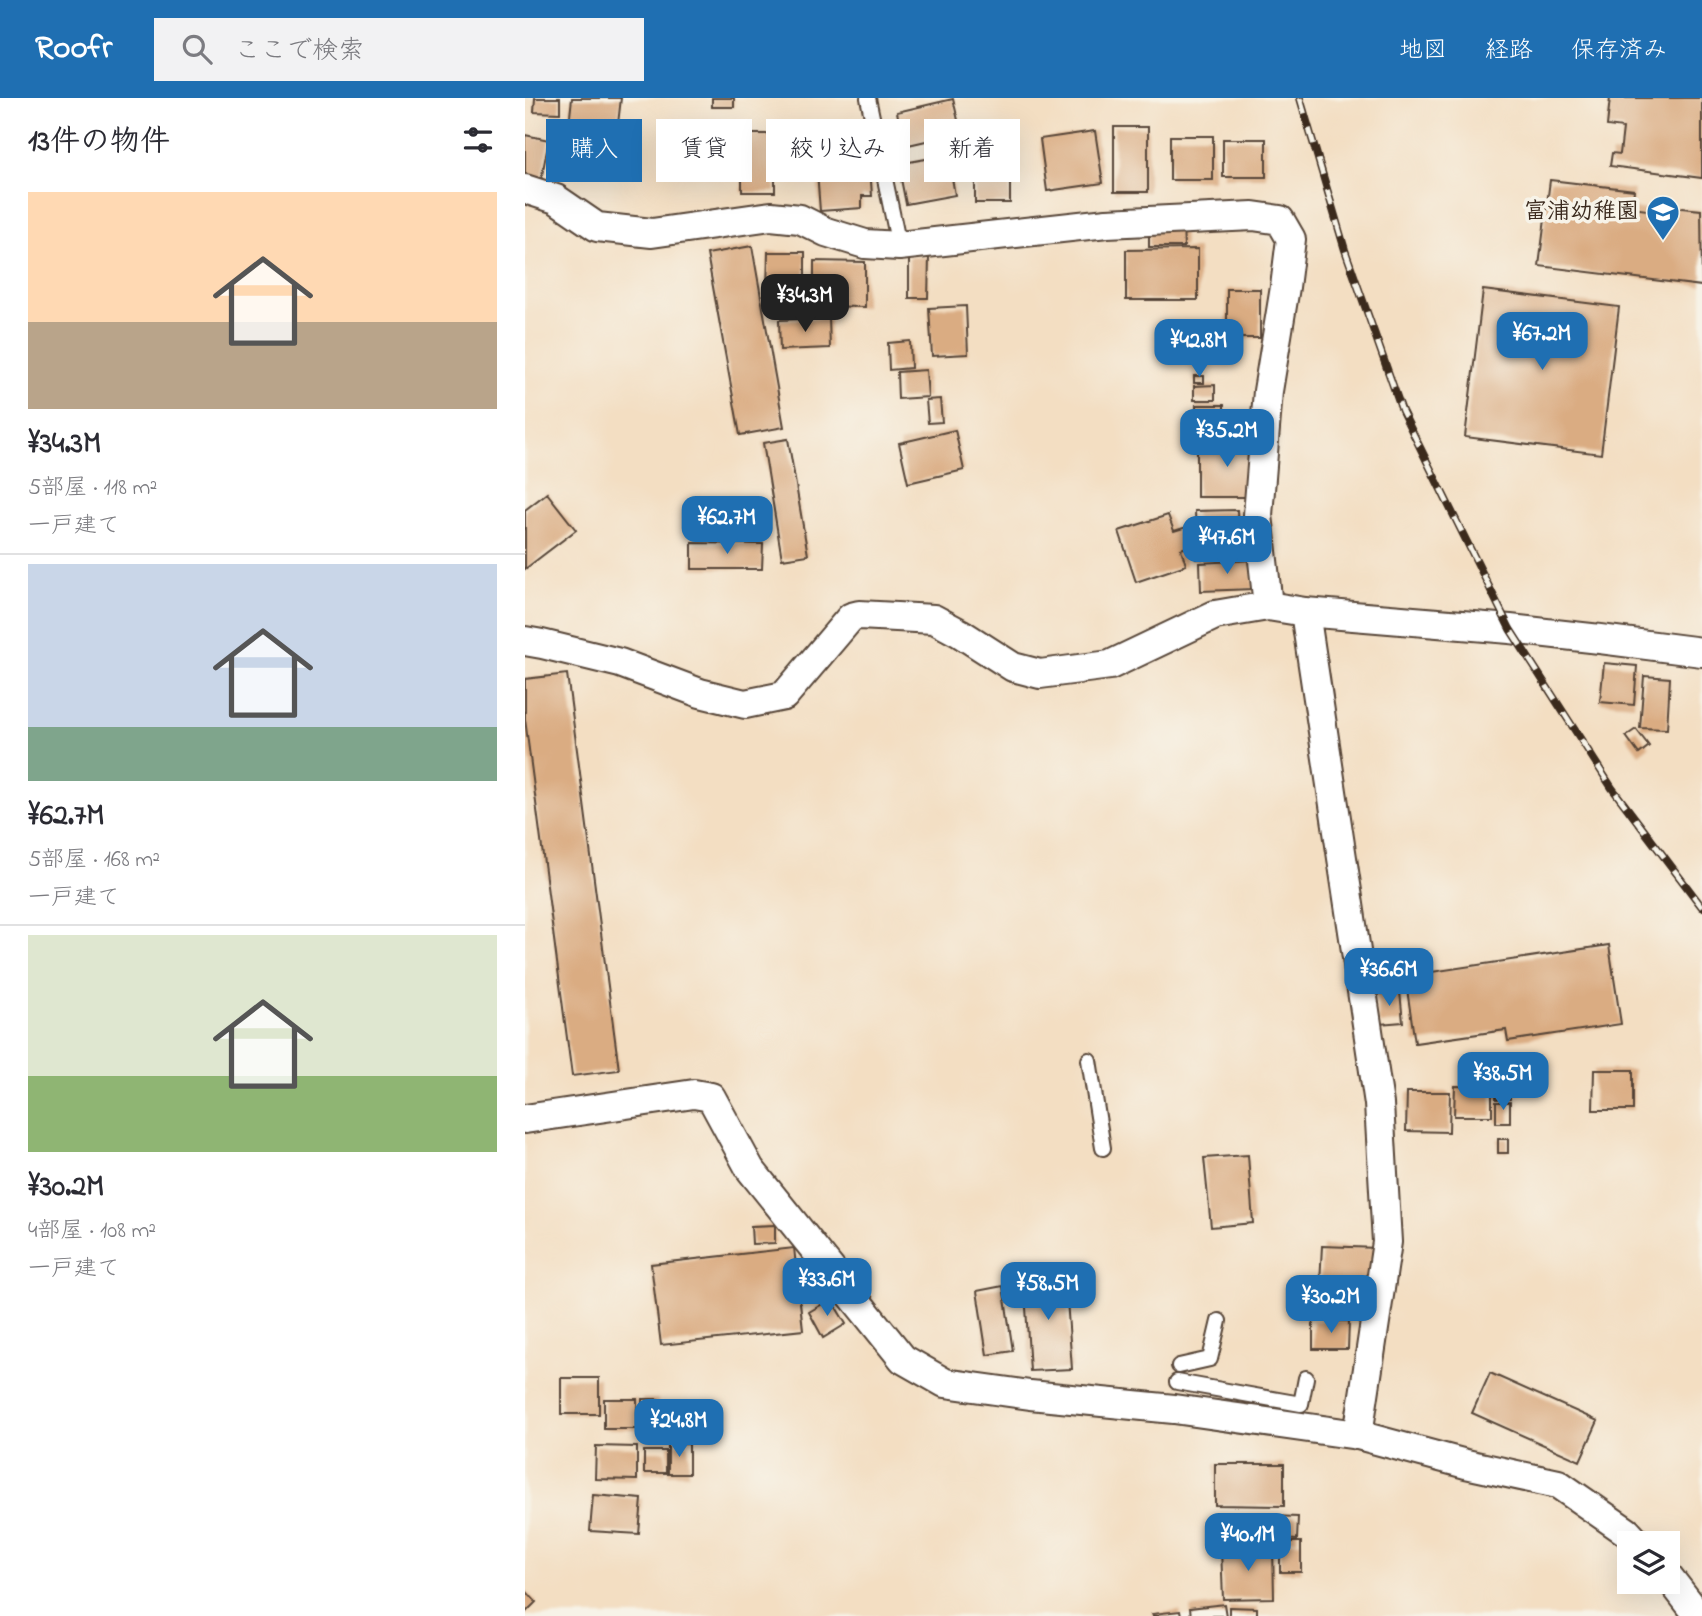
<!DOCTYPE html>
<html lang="ja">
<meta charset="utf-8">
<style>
body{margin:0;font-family:"Indie Flower","Klee One",sans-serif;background:#f2f2f3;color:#2b2b33;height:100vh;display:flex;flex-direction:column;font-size:26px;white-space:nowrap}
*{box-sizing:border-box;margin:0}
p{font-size:23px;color:#7c7c81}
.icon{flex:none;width:38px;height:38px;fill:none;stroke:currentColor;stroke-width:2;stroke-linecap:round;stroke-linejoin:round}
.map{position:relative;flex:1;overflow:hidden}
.drawer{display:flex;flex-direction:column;background:#fff;width:525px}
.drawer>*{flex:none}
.top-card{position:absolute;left:21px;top:21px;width:665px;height:63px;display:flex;gap:14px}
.controls{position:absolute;left:1092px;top:1433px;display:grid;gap:14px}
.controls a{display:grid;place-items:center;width:63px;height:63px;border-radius:0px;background:#fff;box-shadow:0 7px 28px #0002;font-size:35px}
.price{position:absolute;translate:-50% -60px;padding:0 16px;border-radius:14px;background:#1f6fb2;color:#fff;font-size:23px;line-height:46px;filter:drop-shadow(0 2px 4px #0008)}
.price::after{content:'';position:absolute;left:50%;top:42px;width:21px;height:16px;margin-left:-10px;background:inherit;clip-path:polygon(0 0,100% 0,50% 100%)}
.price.on{background:#222;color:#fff}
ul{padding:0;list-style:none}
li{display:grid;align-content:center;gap:14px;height:371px;padding:0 28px}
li+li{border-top:2px solid #e1e1e2}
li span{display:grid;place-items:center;height:217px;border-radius:0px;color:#555}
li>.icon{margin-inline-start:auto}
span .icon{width:126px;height:126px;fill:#fffc;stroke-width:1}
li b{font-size:30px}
h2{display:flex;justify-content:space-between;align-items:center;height:84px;padding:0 28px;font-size:30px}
.tag{padding:0 24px;border-radius:0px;background:#fff;box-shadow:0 7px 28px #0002;font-size:24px;line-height:63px}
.tag.on{background:#1f6fb2;color:#fff}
header{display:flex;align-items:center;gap:42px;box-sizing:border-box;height:98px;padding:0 35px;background:#1f6fb2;color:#fff}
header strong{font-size:33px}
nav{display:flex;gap:38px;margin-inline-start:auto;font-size:24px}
.search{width:490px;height:63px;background:#f2f2f3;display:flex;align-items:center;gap:18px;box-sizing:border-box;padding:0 24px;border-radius:0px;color:#7c7c81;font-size:26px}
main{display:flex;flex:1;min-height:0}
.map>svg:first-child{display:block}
.building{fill:#daac82}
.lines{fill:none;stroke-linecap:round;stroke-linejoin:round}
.service-casing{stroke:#574537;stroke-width:18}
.minor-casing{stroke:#574537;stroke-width:32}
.service{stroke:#fff;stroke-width:14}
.minor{stroke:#fff;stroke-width:28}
.rail-casing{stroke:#3b2a1e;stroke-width:8}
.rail{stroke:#f7f3e8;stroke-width:5;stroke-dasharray:16;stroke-linecap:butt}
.labels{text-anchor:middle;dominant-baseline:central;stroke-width:7;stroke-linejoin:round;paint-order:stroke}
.poi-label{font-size:23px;font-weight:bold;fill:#3b2a1e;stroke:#f7f3e8;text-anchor:end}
</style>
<header>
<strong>Roofr</strong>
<div class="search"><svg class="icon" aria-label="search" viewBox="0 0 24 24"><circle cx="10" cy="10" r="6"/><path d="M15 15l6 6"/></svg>ここで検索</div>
<nav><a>地図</a><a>経路</a><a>保存済み</a></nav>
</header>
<main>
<section class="drawer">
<h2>13件の物件<svg class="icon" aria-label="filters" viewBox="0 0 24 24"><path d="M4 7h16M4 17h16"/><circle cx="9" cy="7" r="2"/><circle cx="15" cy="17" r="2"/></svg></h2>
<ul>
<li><span style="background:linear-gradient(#ffd9b3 60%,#b9a48a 0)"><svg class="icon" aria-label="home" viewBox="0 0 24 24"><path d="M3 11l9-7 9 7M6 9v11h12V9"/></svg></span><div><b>¥34.3M</b><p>5部屋 · 118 m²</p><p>一戸建て</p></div></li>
<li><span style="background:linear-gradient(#c9d6e8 75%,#7fa58c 0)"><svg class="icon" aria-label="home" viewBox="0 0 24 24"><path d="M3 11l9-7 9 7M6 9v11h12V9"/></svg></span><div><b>¥62.7M</b><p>5部屋 · 168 m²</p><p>一戸建て</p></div></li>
<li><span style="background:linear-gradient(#dfe7d0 65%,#8fb573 0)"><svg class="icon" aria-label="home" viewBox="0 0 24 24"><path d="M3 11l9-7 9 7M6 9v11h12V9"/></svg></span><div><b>¥30.2M</b><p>4部屋 · 108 m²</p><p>一戸建て</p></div></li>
</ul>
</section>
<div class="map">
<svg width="1177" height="1518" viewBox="0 0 1177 1518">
<rect width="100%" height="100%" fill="#f7f3e8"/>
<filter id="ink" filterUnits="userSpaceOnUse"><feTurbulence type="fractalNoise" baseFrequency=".0143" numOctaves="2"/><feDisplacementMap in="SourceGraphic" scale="14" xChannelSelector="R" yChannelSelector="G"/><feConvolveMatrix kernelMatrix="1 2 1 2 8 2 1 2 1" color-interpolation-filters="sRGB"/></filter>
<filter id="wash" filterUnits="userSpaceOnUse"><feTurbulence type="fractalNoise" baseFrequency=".00686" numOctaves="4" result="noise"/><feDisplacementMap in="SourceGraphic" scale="28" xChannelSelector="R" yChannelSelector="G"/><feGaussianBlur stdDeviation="1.57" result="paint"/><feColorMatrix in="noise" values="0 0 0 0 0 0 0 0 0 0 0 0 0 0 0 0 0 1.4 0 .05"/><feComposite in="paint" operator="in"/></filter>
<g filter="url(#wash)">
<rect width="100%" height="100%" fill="#f3dec2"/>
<g id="blocks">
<path class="building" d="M10,0h25v15l-26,-1z
M47,0h49l-7,60 -48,-5z
M187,0h22v9h-22z
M1085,0h92v80l-92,-12 2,-13 8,1 3,-26 -16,-2z
M428,1l8,34 -57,13 -7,-34z
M589,29h34v65h-34z
M330,31l2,22 -40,3 -2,-22z
M570,33l8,52 -56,8 -7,-52z
M217,36h33v58h-33z
M0,37l24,5 -8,40 -16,-3z
M645,38h43v44h-43z
M698,41h43v38h-43z
M423,57l7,40 -49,9 -8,-40z
M450,63h35v42h-35z
M345,69l2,29h-10v12l-42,3 -3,-40z
M1025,82l84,10 -2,18 29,4 1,-6 39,4 1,76 -163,-20z
M624,127h34l1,22h-35z
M227,148l32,181 -44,8 -33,-181z
M673,151v51h-72v-50z
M243,154h37v40l-38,-1z
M384,159h20l-1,41h-19z
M289,163l51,1v45l-51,-1z
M702,191h33v49h-33z
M958,192l136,17 -18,147 -136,-17z
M249,197h21l-1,21h-20z
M441,208l2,48 -36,2 -3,-48z
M304,220l1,30 -50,2 -1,-30z
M385,243l1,27 -22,2 -1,-27z
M401,272l2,27 -30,2 -1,-27z
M669,278h10v7h-10z
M690,287v15h-21v-14z
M415,301l2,23 -14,1 -2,-23z
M671,307h28v30h-28z
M430,332l9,40 -56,13 -9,-40z
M263,341l20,116 -26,4 -19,-116z
M731,342v57h-59v-56z
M22,395l29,37 -51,39v-59z
M712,412l1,26 -42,1 -1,-26z
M643,417l6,16 16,-5 6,18 -15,5 5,16 -50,17 -17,-51z
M167,445l71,1 -1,25h-70z
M692,449v11l-21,1 -1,-11z
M727,462l1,29 -52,2 -1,-28z
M1079,565l33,3 -3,39 -34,-3z
M42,576l52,396 -47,6 -47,-357v-40z
M1119,578l26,2 -3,51 -27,-1z
M1111,631l13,17 -10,8 -13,-18z
M1084,847l12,79 -113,17 -2,-11 -91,13 -10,-67z
M875,894l3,30 -24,2 -3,-30z
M1069,972h39v40h-40z
M971,985l14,1v15h-14z
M930,988l37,1v29h-38z
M882,994h43l-1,40 -43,-1z
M971,1004h14v21h-14z
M973,1041h10v14h-10z
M723,1057l5,68 -42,4 -7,-69z
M250,1127v18l-23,1 -1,-18z
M797,1148l56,2 -1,37 -57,-2z
M269,1150l9,82 -142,15 -10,-81z
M540,1174l7,97 -42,2 -6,-96z
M478,1188l10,65 -26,4 -10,-64z
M306,1201l15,25 -23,14 -14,-26z
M788,1223h36l-1,28h-35z
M965,1275l108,48 -18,40 -108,-48z
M36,1280h38v36h-38z
M79,1301h33v30h-33z
M117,1301h16v38h-16z
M143,1346h21v30h-21z
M71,1348l41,1v33l-42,-1z
M119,1353h22v22h-22z
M690,1366h69v42l-69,-1z
M68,1397l49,4 -3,35 -49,-3z
M746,1418l27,1 -1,23 -27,-2z
M755,1444h21v30h-21z
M748,1449l1,51 -51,1 -2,-51z
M0,1492l11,12 -11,11z
M699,1506l2,12h-35l-1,-8z
M704,1509l28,1v8h-28z
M655,1513l1,5h-28l-1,-2z"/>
</g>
</g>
<g filter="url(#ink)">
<use href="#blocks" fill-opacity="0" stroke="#574537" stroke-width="2"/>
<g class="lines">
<defs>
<path id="service" d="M343,0l31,148
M564,962l14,88
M654,1268l31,-7 9,-38
M652,1284l124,22 5,-26"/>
<path id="minor" d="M0,91l31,10 41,28 55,6 119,-17 29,3 26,13 39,12 34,2 208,-23 146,-7 27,4 11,19 -6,48 -17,104 -10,124 10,91
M780,514l74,492 8,138 -29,193
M0,543l17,3 78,19 80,30 45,11 39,-8 67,-79 8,-2 75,4 26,14 53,34 27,7 70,-9 105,-50 53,-9 37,6 205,17 90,10 102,13
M0,1021l169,-25 17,3 39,72 153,190 42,24 85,12 144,14 184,26 108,29 92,20 69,48 11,12
M1143,1478l31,40"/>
</defs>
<use href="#service" class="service-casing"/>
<use href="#minor" class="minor-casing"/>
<use href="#service" class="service"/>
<use href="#minor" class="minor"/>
<defs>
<path id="rail" d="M775,0l45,152 57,161 108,218 102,159 90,119"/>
</defs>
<use href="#rail" class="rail-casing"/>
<use href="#rail" class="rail"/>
</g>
</g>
<defs>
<symbol id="school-pin" viewBox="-11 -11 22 30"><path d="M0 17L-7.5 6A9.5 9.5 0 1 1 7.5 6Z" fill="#1f6fb2" stroke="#f7f3e8"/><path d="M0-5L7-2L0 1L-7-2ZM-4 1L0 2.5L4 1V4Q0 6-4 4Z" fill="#fff"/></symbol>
</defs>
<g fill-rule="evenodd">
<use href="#school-pin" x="1119" y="95" width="38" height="52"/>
</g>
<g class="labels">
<g class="poi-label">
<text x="1114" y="114">富浦幼稚園</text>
</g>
</g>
</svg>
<div class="controls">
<a><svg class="icon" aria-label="layers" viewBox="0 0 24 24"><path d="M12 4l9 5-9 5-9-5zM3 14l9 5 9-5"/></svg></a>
</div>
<b class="price on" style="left:280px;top:236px">¥34.3M</b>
<b class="price" style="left:1017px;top:274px">¥67.2M</b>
<b class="price" style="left:674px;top:281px">¥42.8M</b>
<b class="price" style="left:702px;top:371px">¥35.2M</b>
<b class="price" style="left:202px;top:458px">¥62.7M</b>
<b class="price" style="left:702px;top:478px">¥47.6M</b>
<b class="price" style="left:864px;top:910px">¥36.6M</b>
<b class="price" style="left:978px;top:1014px">¥38.5M</b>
<b class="price" style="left:302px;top:1220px">¥33.6M</b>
<b class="price" style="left:523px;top:1224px">¥58.5M</b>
<b class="price" style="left:806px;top:1237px">¥30.2M</b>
<b class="price" style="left:154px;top:1361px">¥24.8M</b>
<b class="price" style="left:723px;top:1475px">¥40.1M</b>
<div class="top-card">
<a class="tag on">購入</a>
<a class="tag">賃貸</a>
<a class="tag">絞り込み</a>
<a class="tag">新着</a>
</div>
</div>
</main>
